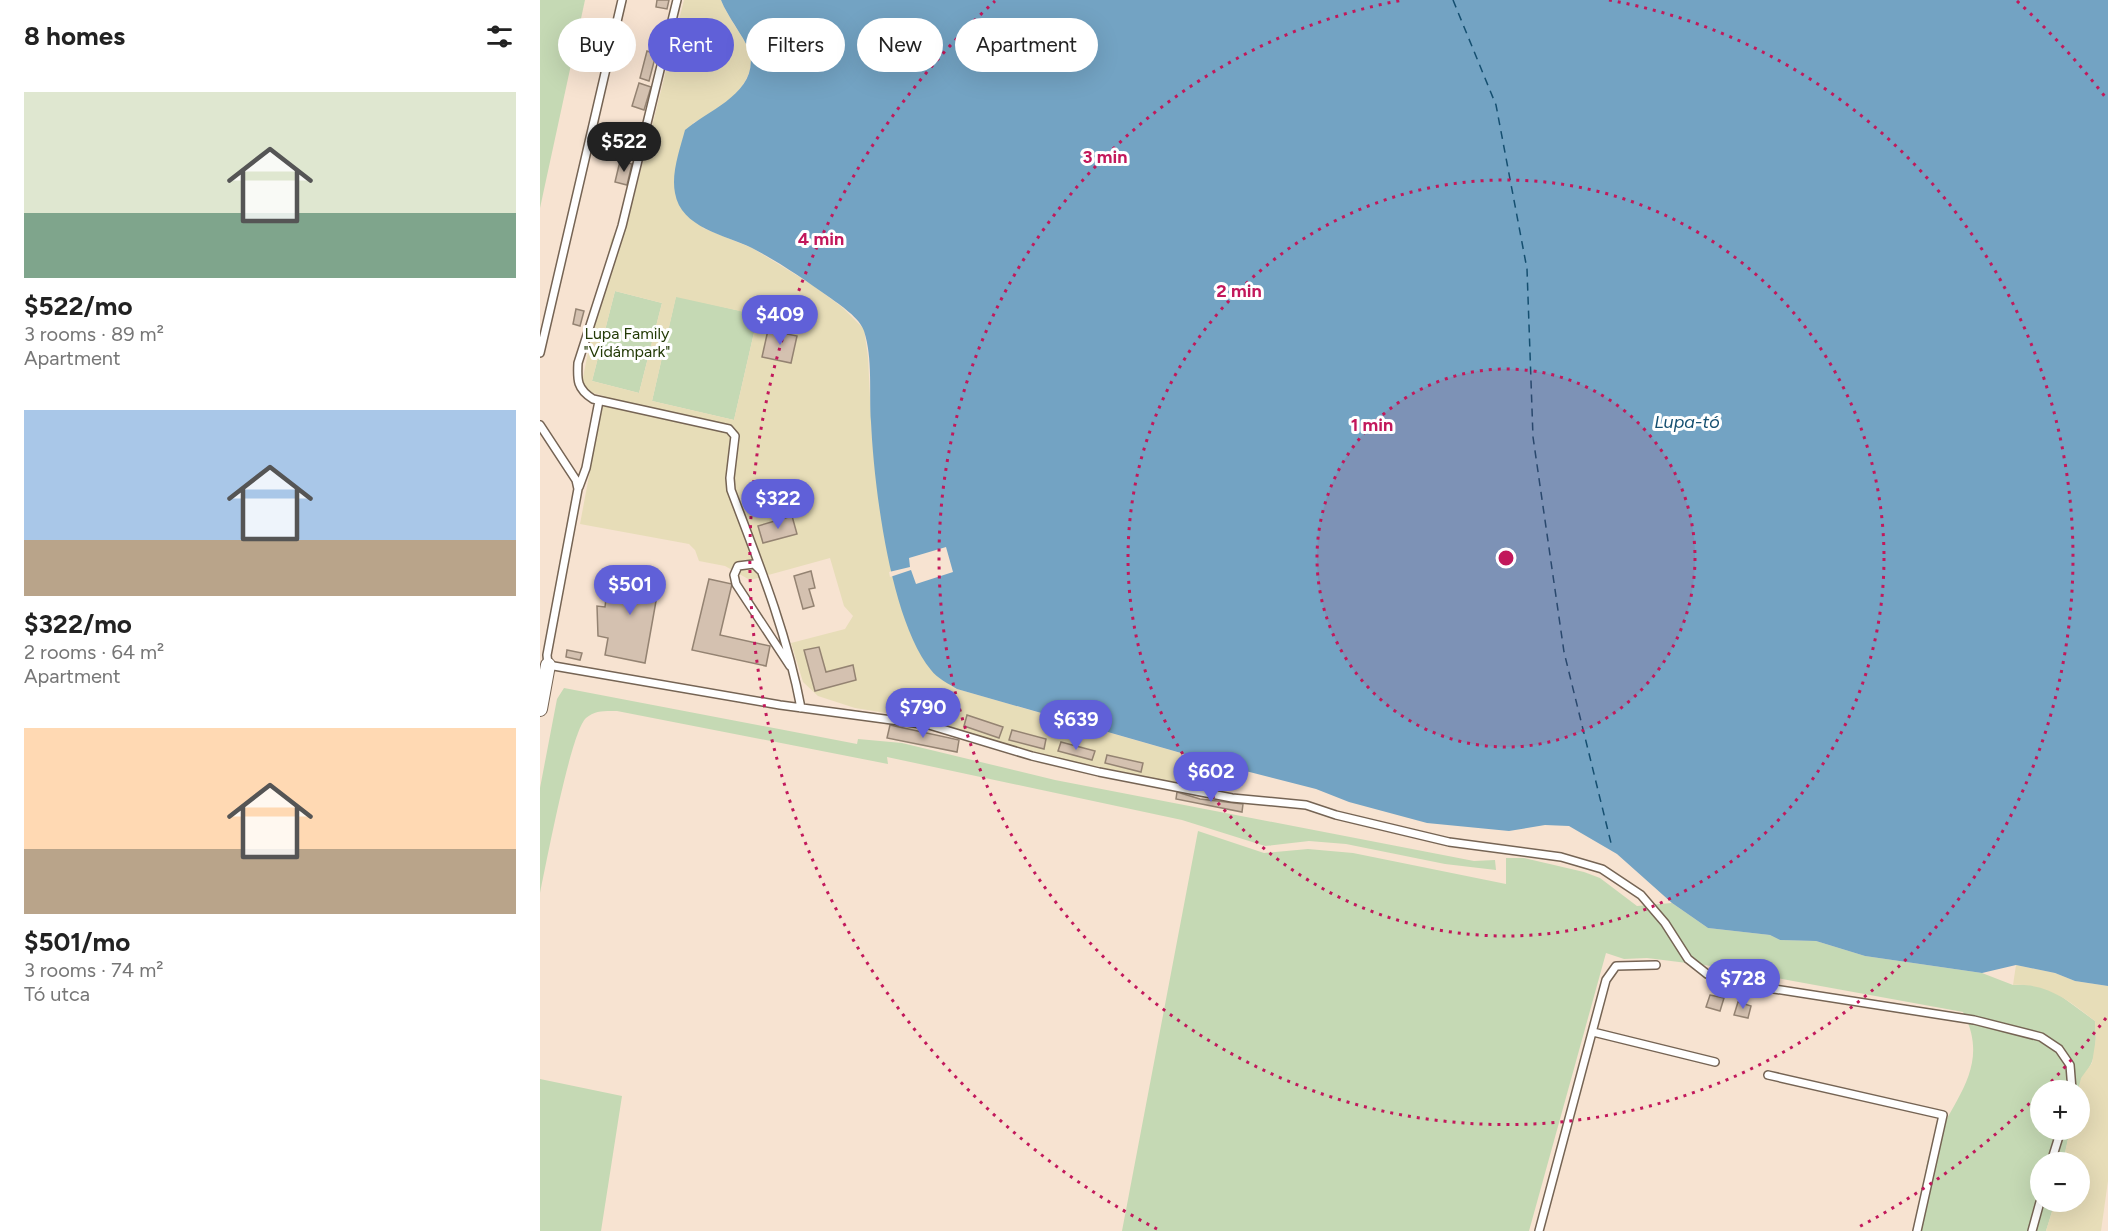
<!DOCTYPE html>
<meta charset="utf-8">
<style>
body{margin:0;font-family:Figtree,sans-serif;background:#f2f2f2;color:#222;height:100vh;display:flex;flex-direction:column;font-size:22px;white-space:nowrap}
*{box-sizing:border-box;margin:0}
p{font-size:20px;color:#767676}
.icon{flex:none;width:33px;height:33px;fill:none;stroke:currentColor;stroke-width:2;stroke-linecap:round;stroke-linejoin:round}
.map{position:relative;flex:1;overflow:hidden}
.details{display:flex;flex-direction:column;background:#fff;width:540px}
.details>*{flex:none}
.guide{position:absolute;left:18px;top:18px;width:570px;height:54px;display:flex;gap:12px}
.controls{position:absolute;left:1490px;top:1080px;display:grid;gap:12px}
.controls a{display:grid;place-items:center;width:60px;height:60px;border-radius:50%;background:#fff;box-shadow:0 6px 24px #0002;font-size:30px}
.price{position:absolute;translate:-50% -51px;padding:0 14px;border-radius:21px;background:#6060d8;color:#fff;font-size:20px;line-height:39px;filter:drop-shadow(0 2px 3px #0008)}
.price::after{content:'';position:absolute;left:50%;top:36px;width:18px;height:14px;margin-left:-9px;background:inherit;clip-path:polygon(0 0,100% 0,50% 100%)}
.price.selected{background:#222;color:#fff}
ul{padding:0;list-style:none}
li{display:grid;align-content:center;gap:12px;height:318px;padding:0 24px}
li span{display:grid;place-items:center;height:186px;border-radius:0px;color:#555}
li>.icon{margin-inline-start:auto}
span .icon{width:108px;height:108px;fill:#fffc;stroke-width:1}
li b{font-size:26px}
h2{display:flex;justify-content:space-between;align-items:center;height:72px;padding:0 24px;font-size:26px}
.tag{padding:0 21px;border-radius:27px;background:#fff;box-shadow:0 6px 24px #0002;font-size:21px;line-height:54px}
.tag.selected{background:#6060d8;color:#fff}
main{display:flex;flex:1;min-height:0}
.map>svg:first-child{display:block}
.green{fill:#c5d9b4}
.sand{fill:#e7ddb8;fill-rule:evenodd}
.water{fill:#73a3c3}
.pier{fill:#f7e3d1}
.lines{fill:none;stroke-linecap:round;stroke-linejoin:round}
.ferry{stroke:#154f70;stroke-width:1.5;stroke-dasharray:8 6;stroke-linecap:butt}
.building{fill:#d4c1b0;stroke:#948372;stroke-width:1.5}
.service-casing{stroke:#756454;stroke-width:10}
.minor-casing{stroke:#756454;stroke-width:16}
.service{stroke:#fff;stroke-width:7}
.minor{stroke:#fff;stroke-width:14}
.ring{fill:none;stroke:#c2185b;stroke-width:3;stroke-dasharray:3 6}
.labels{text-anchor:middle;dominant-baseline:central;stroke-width:6;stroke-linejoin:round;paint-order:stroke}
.park-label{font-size:16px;fill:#243b07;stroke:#fff}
.water-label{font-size:18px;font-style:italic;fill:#154f70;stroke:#fff}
.centre{fill:#c2185b;stroke:#fff;stroke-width:3}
.ring-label{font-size:18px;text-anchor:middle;font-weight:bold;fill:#c2185b;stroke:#fff;stroke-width:6;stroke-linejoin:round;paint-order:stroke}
</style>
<main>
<section class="details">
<h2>8 homes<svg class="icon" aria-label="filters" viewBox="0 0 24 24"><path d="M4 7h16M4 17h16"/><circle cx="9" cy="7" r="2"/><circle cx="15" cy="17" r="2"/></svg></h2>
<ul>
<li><span style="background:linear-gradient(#dfe7d0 65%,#7fa58c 0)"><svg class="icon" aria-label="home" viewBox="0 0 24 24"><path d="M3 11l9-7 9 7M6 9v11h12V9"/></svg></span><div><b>$522/mo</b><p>3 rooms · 89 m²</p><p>Apartment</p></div></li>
<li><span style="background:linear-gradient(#a9c7e8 70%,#b9a48a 0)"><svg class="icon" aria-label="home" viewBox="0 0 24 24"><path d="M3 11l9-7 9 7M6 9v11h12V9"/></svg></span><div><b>$322/mo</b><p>2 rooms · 64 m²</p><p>Apartment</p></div></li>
<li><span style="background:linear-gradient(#ffd9b3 65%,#b9a48a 0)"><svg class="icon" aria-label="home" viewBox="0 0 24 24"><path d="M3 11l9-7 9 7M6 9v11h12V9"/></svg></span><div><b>$501/mo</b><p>3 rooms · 74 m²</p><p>Tó utca</p></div></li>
</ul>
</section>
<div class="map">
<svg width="1568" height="1231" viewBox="0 0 1568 1231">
<rect width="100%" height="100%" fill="#f7e3d1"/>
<path class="green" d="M0,0h45l-45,208z
M75,291l47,12 -23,90 -47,-12z
M136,296l82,19 -24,105 -82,-19z
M24,688l293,56 1,-5 44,4 153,37 419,81 21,-1 1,10 -51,-6 -99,-20 -37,-3 -44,5 -83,-26 -295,-63 1,7 -271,-53c-11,0 -22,-1 -31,7 -15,13 -40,147 -46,175v-105l17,-89z
M658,831l66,22 44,-4 45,4 153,31v-26h18l60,14 16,6 37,28 35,-3 36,25 62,7 10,5 36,1 49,15 117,17 31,12 17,-1 24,7 41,30c1,13 2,31 -4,43 -5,10 -10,16 -13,26h-38v40h30l-7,32h-23v40h15l-9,29h-125c2,-20 2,-61 9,-78 19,-50 63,-84 33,-141l-252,-46 -64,-8 -23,1 -18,-6 -77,278h-407z
M0,1079l82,17 -21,135h-61z"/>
<path class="sand" d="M144,0h37c6,16 26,42 29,53 8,32 -33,59 -57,70l10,105 49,20 59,36 31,23 22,22 4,28 4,81 13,104 72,147 234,67 -3,29 -147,-30 -112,-35 -74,-12 -37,-12 -15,-14 -12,-39 54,-14 8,-13 -9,-10 -14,-48 -80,22 -25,-14 -26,-5 -4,-11 -6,-6 -109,-20 24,-128 -15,-4 -7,-10 29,-142 23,-43zM75,291l47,12 -23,90 -47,-12zM136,297l82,18 -24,105 -82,-19z
M1476,965l39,8 20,8 33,5v195l-7,50h-55l9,-29h24v-40h-16l7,-32h9l-1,-40 3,-12 11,-15 4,-25 -1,-17c-26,-20 -47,-38 -82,-36z"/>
<path class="water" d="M181,0h1387v986l-33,-5 -20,-8 -39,-8 -34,8 -117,-17 -49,-15 -36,-1 -10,-5 -62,-7 -36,-25 -55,-49 -48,-28 -24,-1 -36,6 -82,-8 -78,-21 -33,-13 -86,-22 -273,-78c-8,-5 -20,-11 -26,-19 -41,-50 -57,-184 -60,-248 -2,-29 2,-64 -7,-91 -4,-13 -24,-26 -35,-34 -24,-17 -50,-35 -77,-49 -27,-13 -71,-20 -77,-55 -4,-20 5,-44 10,-63 23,-20 73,-37 65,-77 -3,-12 -23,-37 -29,-53z"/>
<path class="pier" d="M406,547l7,25 -37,12 -5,-14 -21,7 -1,-5 21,-5 -1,-9z"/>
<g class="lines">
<path class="ferry" d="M913,0l43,105 31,164 6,168 31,215 47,191"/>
</g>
<path class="building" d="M117,0h12l-2,9 -11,-2z
M107,51l9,3 -7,27 -9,-3z
M99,83l12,4 -7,23 -12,-4z
M80,161l12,3 -5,21 -12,-3z
M36,309l8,2 -4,15 -7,-2z
M228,330l29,6 -6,27 -29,-6z
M252,516l5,18 -34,9 -5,-17z
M88,567l33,6 -16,90 -40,-8 3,-17 -10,-2 -1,-30 8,1 2,-17 16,3z
M271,571l4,17 -6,1 5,17 -11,3 -9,-33z
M169,579l23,5 -12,51 50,11 -4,20 -74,-16z
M279,647l7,25 27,-7 3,15 -41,11 -11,-41z
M27,650l15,3 -2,7 -14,-3z
M427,715l36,12 -4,11 -35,-12z
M350,725l69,15 -2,12 -70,-14z
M472,730l34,9 -2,10 -35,-9z
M521,742l34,9 -3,9 -34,-9z
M567,755l36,8 -2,9 -36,-9z
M637,792l23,7 43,5 -1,8 -66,-13z
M1170,995l14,3 -4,13 -14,-4z
M1198,1002l13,4 -3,12 -14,-3z"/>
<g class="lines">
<defs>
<path id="service" d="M137,0l-55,226 -44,137c-1,17 -1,26 15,36l136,30 6,7 -5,42 1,12c27,71 56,143 70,218
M0,353l82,-353
M0,425l36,55 2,9 -31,166 1,10 232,40 149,20 103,31 67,16 133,26 74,7 30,10 113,27 112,15 41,12 39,26 24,28 23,36 19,15 27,11 34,3 206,32 67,17 18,12 11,16 2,25
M39,487l7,-19 13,-67
M220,570l-6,-6 -16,2 -4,9 2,9 54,82
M1053,1032l122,30
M1228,1075l175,40 -26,116
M1511,1162l10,-32
M999,1231l67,-251 10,-14 40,-1
M1492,1231l8,-29"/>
<path id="minor" d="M0,709l8,-44"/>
</defs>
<use href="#service" class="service-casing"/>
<use href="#minor" class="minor-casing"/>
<use href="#service" class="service"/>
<use href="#minor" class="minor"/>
</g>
<circle cx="966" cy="558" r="189" fill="#c2185b" fill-opacity=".12"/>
<g class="ring">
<circle cx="966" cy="558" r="189"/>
<circle cx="966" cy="558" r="378"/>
<path d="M1069 0A567 567 0 1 1 863 0"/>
<path d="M1566 1018A756 756 0 0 1 1505 1088M1496 1097A756 756 0 0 1 1315 1229M617 1229A756 756 0 0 1 455 1M1477 1A756 756 0 0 1 1566 98"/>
</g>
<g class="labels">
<g class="park-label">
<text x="87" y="333">Lupa Family<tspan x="87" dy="18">"Vidámpark"</tspan></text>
</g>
<g class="water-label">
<text x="1147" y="422">Lupa-tó</text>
</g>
</g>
<circle cx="966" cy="558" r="9" class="centre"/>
<g class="ring-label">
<text x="565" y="163">3 min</text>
<text x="281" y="245">4 min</text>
<text x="699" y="297">2 min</text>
<text x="832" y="431">1 min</text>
</g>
</svg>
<div class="controls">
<a>+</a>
<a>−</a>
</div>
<b class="price selected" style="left:84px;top:173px">$522</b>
<b class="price" style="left:240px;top:346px">$409</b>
<b class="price" style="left:238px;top:530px">$322</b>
<b class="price" style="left:90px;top:616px">$501</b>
<b class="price" style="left:383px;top:739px">$790</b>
<b class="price" style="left:536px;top:751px">$639</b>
<b class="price" style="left:671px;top:803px">$602</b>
<b class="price" style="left:1203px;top:1010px">$728</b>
<div class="guide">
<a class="tag">Buy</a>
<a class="tag selected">Rent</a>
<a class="tag">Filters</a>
<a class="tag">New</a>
<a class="tag">Apartment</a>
</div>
</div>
</main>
